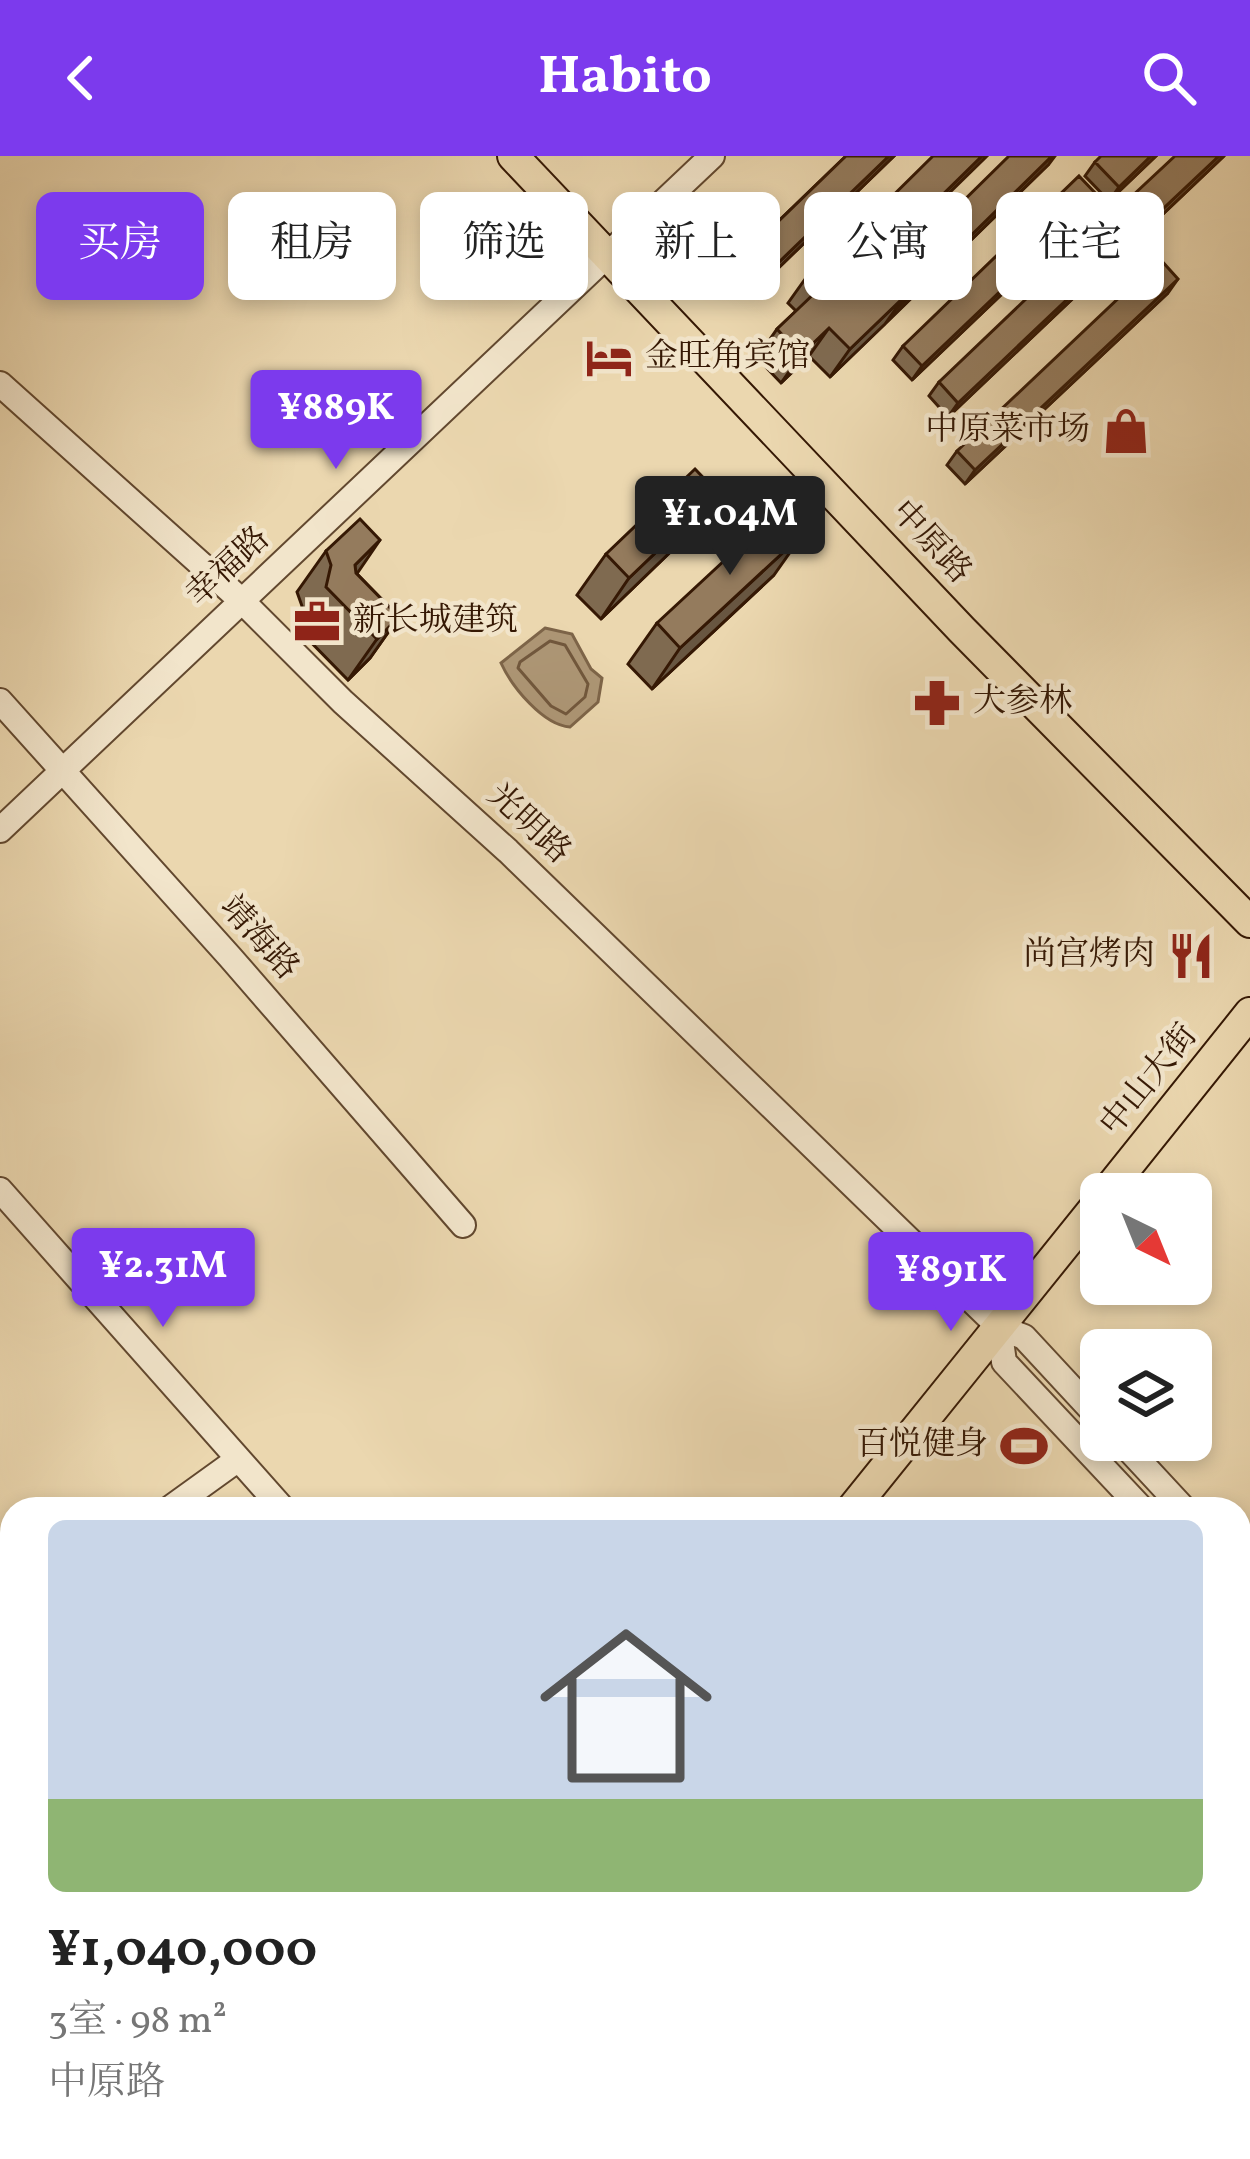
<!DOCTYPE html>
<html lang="zh">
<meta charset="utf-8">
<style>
body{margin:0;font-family:Vollkorn,"Noto Serif SC",serif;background:#f2f2f2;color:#222;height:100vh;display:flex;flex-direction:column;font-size:45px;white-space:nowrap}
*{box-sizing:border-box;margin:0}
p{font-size:39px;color:#767676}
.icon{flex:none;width:66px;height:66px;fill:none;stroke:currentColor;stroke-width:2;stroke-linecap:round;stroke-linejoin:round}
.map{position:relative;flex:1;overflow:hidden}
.drawer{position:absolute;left:0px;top:1341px;width:1251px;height:663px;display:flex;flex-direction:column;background:#fff;border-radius:36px 36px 0 0;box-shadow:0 6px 18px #0003}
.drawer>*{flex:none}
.banner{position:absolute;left:36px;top:36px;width:1179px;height:108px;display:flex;gap:24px}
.needle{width:78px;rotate:137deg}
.buttons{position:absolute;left:1080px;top:1017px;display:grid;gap:24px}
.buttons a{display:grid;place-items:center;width:132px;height:132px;border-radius:18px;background:#fff;box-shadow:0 6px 18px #0003;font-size:60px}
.price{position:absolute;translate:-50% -102px;padding:0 27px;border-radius:12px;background:#7c3aed;color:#fff;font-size:39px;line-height:78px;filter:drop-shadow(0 3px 6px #0008)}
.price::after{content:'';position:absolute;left:50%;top:72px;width:36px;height:27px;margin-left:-18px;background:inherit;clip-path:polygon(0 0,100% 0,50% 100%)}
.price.selected{background:#222;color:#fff}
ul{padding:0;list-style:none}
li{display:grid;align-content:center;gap:24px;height:636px;padding:0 48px}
li span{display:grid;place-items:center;height:372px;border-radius:18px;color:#555}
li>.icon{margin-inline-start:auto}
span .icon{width:216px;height:216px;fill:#fffc;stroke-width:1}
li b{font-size:51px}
.pill{padding:0 42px;border-radius:18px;background:#fff;box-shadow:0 6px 18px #0003;font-size:42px;line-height:108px}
.pill.selected{background:#7c3aed;color:#fff}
header{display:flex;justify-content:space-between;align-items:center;height:156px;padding:0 48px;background:#7c3aed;color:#fff;font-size:54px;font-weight:700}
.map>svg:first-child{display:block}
.water{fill:#ad9675;stroke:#7d6448;stroke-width:3}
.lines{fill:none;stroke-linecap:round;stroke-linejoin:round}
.shore{stroke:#71573c;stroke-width:3}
.minor-casing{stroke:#62482f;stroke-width:28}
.major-casing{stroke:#351804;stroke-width:34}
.minor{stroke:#f2e5cb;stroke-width:24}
.major{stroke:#ebd7af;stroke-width:30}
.wall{fill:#7f6a50;stroke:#351804;stroke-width:3}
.shaded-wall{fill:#685641;stroke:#351804;stroke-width:3}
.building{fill:#947b5d;stroke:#351804;stroke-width:3}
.labels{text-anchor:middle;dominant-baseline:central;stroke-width:9;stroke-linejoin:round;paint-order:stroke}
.poi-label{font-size:33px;fill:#351804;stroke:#f2e5cb;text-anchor:start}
.street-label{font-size:33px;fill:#351804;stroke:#f2e5cb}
</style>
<header><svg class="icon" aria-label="back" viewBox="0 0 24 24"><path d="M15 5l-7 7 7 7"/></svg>Habito<svg class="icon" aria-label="search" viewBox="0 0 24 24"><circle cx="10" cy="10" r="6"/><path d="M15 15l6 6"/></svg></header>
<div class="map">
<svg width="1250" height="2003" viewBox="0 0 1250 2003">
<rect width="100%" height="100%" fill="#ebd7af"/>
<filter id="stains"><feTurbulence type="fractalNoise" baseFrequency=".00167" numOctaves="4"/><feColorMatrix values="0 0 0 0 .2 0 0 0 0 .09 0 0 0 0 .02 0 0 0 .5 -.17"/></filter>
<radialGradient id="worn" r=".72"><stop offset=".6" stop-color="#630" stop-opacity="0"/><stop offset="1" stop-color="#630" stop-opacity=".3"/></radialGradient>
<path class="water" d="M545,472l27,6 19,35 11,9 -4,24 -28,25c-27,-2 -58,-40 -69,-64z"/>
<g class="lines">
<path class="shore" d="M550,485l15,4 23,39 -3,13 -19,17 -15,-8 -33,-38 2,-6z"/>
<defs>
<path id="minor" d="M0,228l242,217 101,101 165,149 491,476 25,10 77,83
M0,545l230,256 233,268
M0,674l712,-674
M0,1034l283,319
M999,1171l5,35 138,147
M1120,1284l64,69
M169,1353l68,-49
M1239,1411l11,11
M1239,1456l11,12
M0,1473l12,-8
M381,1992l8,11
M1087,1992l10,11"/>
<path id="major" d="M513,0l449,474 288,292
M1105,1038l145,-181
M852,1353l249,-309
M324,2003l9,-11"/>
</defs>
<use href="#minor" class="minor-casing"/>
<use href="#major" class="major-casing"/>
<use href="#minor" class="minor"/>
<use href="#major" class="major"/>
</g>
<path class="wall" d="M846,0h48l-126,122 -21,-22 10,-14z
M1156,0l-47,45 -24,-25 10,-14z
M1224,0l-83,79 -21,-22 10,-15z
M1049,8l-219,213 -21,-21 -28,27 -24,-25 20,-29 19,-18 -8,-8 20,-28 41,-36 37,38z
M1099,41l-10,14 -177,169 -19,-20 10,-14z
M1126,92l-178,169 -19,-21 10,-14z
M1168,137l-203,191 -18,-19 10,-14z
M689,378l-88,85 -24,-24 29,-41z
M326,395l31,23 42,43 -29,41 -22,22 -51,-52 5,-22 -5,-14z
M774,419l-122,114 -24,-25 29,-41z
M1250,1656v66l-8,8 -3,-3v-59z"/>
<path class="shaded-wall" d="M889,0h5l-126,122 10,-15z
M982,0h5l-136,133 10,-14z
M1052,0h3l-6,8 -164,160 10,-14z
M1151,0h5l-47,45 10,-14z
M1219,0h5l-83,79 10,-15z
M1099,41l-10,14 -177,169 10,-14z
M1136,78l-10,14 -178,169 10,-14z
M1178,123l-10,14 -203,191 10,-14z
M905,140l-20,28 -55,53 20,-28z
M829,172l-20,28 -28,27 20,-28z
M718,337l-29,41 -88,85 28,-41z
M803,378l-29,41 -122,114 28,-41z
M380,384l-28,41 3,-16z
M399,461l-29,41 -22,22 29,-41z
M1250,1813v7l-11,11v-8z
M1250,1926v7l-11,10v-7z"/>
<path class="building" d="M846,0h43l-111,107 -21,-21z
M933,0h49l-109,107 -24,-24z
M1009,0h43l-157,154 10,-14 -19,-19z
M1101,0h50l-32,31 -24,-25z
M1175,0h44l-68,64 -21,-22z
M1079,20l20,21 -177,169 -19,-20z
M1116,57l20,21 -178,169 -19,-21z
M847,81l58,59 -55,53 -21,-21 -28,27 -24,-26 43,-41 -12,-13z
M1160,103l18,20 -203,191 -18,-19z
M695,313l23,24 -89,85 -23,-24z
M780,353l23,25 -123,114 -23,-25z
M360,363l20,21 -25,25 1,8 43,44 -22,22 -51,-52 5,-22 -5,-14z
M1250,1482v54l-11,14v-54z
M1250,1656v35l-11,-9v-14z
M1250,1785v28l-11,10v-28z
M1250,1897v29l-11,10v-29z"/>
<defs>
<symbol id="hotel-bare" viewBox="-9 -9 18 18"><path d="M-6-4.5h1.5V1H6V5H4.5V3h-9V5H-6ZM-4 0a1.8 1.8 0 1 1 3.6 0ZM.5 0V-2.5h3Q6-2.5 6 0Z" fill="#8f2418" stroke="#f2e5cb" stroke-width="2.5" paint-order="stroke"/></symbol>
<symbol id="shop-bare" viewBox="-9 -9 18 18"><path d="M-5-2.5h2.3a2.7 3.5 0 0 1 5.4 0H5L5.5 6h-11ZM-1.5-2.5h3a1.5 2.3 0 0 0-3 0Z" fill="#8f2418" stroke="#f2e5cb" stroke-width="2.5" paint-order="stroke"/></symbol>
<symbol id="office-bare" viewBox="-9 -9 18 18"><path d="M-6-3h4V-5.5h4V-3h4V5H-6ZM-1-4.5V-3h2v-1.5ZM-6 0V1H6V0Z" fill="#8f2418" stroke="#f2e5cb" stroke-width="2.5" paint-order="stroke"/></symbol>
<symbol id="pharmacy-bare" viewBox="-9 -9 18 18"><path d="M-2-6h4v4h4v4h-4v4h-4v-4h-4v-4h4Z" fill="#8f2418" stroke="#f2e5cb" stroke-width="2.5" paint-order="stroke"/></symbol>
<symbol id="restaurant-bare" viewBox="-9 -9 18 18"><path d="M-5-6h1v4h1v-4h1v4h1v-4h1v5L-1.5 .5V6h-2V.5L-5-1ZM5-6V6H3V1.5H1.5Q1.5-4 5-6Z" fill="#8f2418" stroke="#f2e5cb" stroke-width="2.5" paint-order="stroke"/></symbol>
<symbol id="stadium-bare" viewBox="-9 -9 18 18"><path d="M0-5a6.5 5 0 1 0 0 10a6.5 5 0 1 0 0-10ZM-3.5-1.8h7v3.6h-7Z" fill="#8f2418" stroke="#f2e5cb" stroke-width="2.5" paint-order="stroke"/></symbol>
</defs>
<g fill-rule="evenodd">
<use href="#hotel-bare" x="576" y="169" width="66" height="66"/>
<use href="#shop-bare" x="1093" y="242" width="66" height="66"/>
<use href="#office-bare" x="284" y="433" width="66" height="66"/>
<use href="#pharmacy-bare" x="904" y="514" width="66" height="66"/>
<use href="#restaurant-bare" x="1158" y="767" width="66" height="66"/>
<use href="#stadium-bare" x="991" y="1257" width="66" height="66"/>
</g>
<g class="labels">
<g class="poi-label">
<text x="645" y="202">金旺角宾馆</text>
<text x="1090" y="275" text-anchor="end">中原菜市场</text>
<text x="353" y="466">新长城建筑</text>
<text x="973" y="547">大参林</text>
<text x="1155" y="800" text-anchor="end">尚宫烤肉</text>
<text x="988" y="1290" text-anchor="end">百悦健身</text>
</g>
<g class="street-label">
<text transform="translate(930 387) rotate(47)">中原路</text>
<text transform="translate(229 412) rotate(-43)">幸福路</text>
<text transform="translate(528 669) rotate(43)">光明路</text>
<text transform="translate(258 783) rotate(48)">靖海路</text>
<text transform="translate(1150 925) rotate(-51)">中山大街</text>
</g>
</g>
<rect width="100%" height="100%" filter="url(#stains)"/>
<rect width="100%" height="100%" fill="url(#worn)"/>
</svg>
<div class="buttons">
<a><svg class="needle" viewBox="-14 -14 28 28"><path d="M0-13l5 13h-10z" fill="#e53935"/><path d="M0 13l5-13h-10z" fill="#767676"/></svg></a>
<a><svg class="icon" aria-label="layers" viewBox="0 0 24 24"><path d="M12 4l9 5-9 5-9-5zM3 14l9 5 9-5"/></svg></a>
</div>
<b class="price" style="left:336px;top:316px">¥889K</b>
<b class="price selected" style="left:730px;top:422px">¥1.04M</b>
<b class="price" style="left:163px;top:1174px">¥2.31M</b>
<b class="price" style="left:951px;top:1178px">¥891K</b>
<div class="banner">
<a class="pill selected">买房</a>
<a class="pill">租房</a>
<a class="pill">筛选</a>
<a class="pill">新上</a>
<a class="pill">公寓</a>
<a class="pill">住宅</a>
</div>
<section class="drawer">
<ul>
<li><span style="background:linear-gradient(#c9d6e8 75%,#8fb573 0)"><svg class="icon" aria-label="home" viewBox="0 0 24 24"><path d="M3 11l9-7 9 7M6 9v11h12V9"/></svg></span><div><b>¥1,040,000</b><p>3室 · 98 m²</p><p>中原路</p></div></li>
</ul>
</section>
</div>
